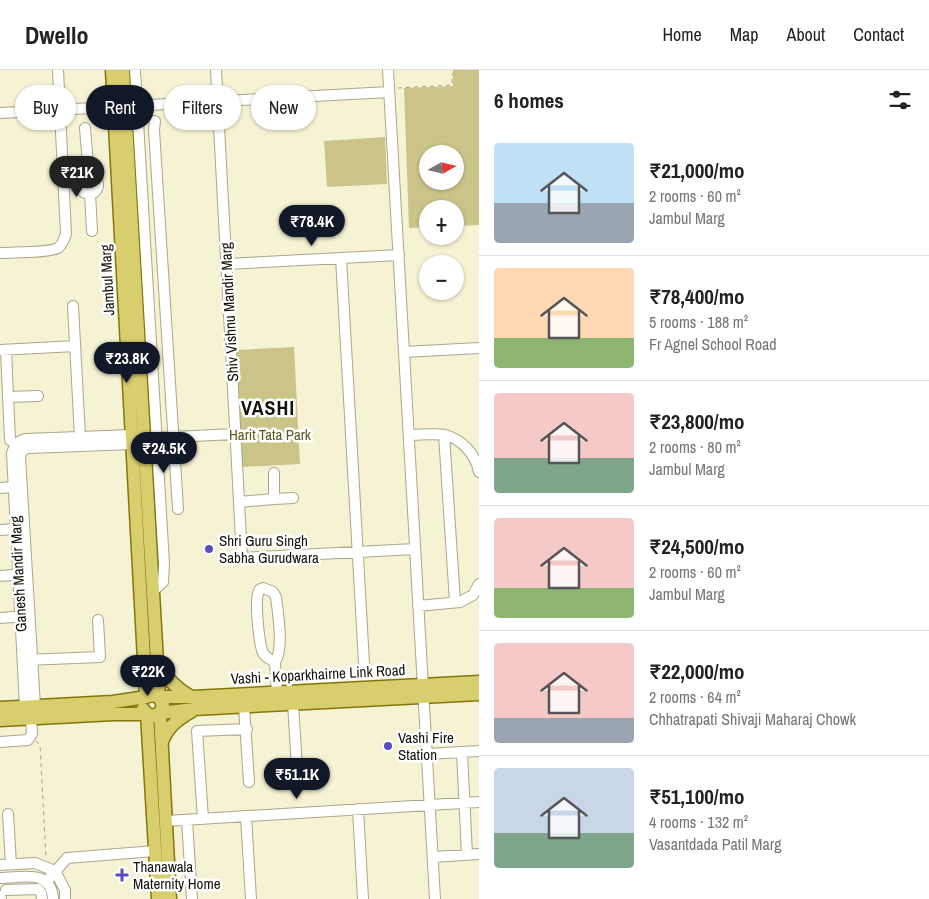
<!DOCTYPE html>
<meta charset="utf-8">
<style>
body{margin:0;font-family:"Archivo Narrow",sans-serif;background:#f2f2f2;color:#222;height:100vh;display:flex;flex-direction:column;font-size:19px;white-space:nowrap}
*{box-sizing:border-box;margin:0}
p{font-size:16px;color:#767676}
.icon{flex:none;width:28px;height:28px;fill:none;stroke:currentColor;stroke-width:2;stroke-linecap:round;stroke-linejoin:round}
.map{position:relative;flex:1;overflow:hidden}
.panel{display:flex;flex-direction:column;background:#fff;width:450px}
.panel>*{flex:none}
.hud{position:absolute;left:15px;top:15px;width:389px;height:45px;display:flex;gap:10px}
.needle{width:32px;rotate:82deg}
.tools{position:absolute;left:419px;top:75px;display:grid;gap:10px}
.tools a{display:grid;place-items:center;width:45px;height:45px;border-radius:50%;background:#fff;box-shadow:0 1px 4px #0004;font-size:25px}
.price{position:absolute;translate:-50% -42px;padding:0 11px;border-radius:18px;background:#111827;color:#fff;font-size:16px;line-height:32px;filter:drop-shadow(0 1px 2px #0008)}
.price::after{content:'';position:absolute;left:50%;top:30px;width:15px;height:11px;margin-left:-8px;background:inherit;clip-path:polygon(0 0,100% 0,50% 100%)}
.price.active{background:#222;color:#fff}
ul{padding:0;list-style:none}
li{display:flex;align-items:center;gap:15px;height:125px;padding:0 15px}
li+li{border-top:1px solid #e0e0e0}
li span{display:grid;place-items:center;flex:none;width:140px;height:100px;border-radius:5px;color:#555}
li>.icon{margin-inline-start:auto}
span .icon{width:60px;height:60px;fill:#fffc;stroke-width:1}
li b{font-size:21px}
h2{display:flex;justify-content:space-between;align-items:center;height:60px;padding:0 15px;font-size:21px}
.chip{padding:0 18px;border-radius:22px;background:#fff;box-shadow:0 1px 4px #0004;font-size:18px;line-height:45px}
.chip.active{background:#111827;color:#fff}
header{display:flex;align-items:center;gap:30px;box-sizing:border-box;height:70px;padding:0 25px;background:#fff;border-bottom:1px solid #e0e0e0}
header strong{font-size:24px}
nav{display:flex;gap:28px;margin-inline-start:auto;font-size:18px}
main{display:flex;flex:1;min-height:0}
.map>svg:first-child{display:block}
.green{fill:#cbc488;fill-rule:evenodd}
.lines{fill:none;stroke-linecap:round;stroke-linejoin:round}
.minor-casing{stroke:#aaa78a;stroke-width:12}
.major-casing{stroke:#83770c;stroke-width:15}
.path{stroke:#a4a28a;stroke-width:1;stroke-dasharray:4 4;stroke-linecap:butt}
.minor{stroke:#fff;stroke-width:10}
.major{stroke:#d9ce6e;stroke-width:12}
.poi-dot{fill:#584bc3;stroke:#fff;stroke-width:2}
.labels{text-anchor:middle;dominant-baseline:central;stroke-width:5;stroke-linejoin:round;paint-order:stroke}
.street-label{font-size:15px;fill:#141208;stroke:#fff}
.park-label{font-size:15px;fill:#5f581e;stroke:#fff}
.poi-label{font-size:15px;fill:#141208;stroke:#fff;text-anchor:start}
.district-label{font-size:20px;font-weight:bold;letter-spacing:1px;fill:#141208;stroke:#fff}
</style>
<header>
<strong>Dwello</strong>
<nav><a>Home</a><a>Map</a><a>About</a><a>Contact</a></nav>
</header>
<main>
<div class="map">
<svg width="479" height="829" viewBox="0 0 479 829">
<rect width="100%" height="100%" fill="#f6f3d4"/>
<path class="green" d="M453,0h26v155l-24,1v-17h-27l-1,18 -18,1 -5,-140 49,-2zM428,84h27v27h-27z
M385,67l2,47 -60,3 -3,-46z
M294,277l6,117 -58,3 -6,-117z"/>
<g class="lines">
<defs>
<path id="minor" d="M135,0l29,494 -1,18 -10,9
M216,0l26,488 173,-9
M388,0l47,829
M0,43l389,-21
M155,51l-1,9 24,379
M85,58l4,48
M80 115a9 9 0 1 1 18 0a9 9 0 1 1-18 0Z
M90,123l2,38
M0,183c12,-1 49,0 58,-5 5,-4 6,-9 8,-14l-8,-164
M341,188l23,405
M226,194l173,-9
M73,236l7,131
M0,280l75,-4
M6,280l4,90
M404,282l75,-4
M8,327l30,-1
M409,365c11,0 25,-2 36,0 17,4 31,20 34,37
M444,365l11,167
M152,368l83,-4
M16,373l-4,10 13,254
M16,373l9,-4 107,-4 7,2
M22,380l-2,7 15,249
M22,380l7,-2 103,-4 6,-3
M0,418l14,-1
M274,429l19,-1
M239,432l35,-3v-26
M0,460l16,-1
M0,506l24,-2
M418,536l42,-4 13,-7 6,-11
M0,548l26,-2
M26,590l74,-3 -2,-37
M275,592c9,-13 3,-48 1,-65l-3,-5 -10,-4c-4,2 -4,1 -5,6 -3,9 1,50 5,59 3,5 7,6 12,9l2,31
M293,634l4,64
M244,637l5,75
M0,672l28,-2 4,-6 -1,-15
M462,682l5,103
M427,684l52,-3
M358,739l5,90
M8,744l3,50
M246,746l5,83
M203,749l-6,-88 50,-2
M187,750l5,79
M166,751l313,-19
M433,787l46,-3
M0,795l35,-2 20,8 10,19v9
M0,808c22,0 51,-10 53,21
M47,811l20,-23 88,-7
M6,820l32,-1 3,4 1,6
M0,826l1,3"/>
<path id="major" d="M112,0l34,627
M123,0l36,627 4,8 -3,8
M158,593c8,15 17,25 32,33
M0,638l113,-6 33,-5 6,-2 7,2h34l286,-15
M143,639l4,5 11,185
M160,643l10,186
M0,650l114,-6h33l6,2 7,-3 34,-4 285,-15
M162,672c5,-15 16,-23 30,-31"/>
</defs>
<use href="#minor" class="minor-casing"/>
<use href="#major" class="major-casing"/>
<path class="path" d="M398,18l54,-3v-10l3,-5
M36,671l4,4 6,113"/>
<use href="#minor" class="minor"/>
<use href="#major" class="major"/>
</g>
<g class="poi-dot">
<circle cx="209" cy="479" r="5"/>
<circle cx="388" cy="676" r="5"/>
<path d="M119.5 797.5h5v5h5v5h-5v5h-5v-5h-5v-5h5z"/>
</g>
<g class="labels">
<g class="street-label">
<text transform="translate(107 210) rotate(-93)">Jambul Marg</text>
<text transform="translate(229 242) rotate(-93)">Shiv Vishnu Mandir Marg</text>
<text transform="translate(18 504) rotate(-93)">Ganesh Mandir Marg</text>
<text transform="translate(318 604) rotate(-3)">Vashi - Koparkhairne Link Road</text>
</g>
<g class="park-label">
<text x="270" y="364">Harit Tata Park</text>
</g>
<g class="poi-label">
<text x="219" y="470">Shri Guru Singh<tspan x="219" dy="17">Sabha Gurudwara</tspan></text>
<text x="398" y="667">Vashi Fire<tspan x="398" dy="17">Station</tspan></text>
<text x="133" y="796">Thanawala<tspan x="133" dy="17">Maternity Home</tspan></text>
</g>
<g class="district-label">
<text x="268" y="337">VASHI</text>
</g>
</g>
</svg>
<div class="tools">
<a><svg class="needle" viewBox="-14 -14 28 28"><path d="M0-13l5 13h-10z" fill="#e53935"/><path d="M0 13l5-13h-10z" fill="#767676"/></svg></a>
<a>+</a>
<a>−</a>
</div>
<b class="price active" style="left:77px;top:128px">₹21K</b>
<b class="price" style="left:312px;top:177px">₹78.4K</b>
<b class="price" style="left:127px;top:314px">₹23.8K</b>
<b class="price" style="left:164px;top:404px">₹24.5K</b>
<b class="price" style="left:148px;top:627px">₹22K</b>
<b class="price" style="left:297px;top:730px">₹51.1K</b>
<div class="hud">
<a class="chip">Buy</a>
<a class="chip active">Rent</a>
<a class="chip">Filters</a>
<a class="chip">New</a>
</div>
</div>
<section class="panel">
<h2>6 homes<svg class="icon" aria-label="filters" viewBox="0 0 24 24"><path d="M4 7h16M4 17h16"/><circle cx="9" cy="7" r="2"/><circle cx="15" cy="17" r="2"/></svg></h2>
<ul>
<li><span style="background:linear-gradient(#bfe0f5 60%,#9aa5b1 0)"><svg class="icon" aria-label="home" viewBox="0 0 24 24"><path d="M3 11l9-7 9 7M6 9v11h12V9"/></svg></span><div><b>₹21,000/mo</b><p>2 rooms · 60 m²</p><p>Jambul Marg</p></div></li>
<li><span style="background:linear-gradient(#ffd9b3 70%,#8fb573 0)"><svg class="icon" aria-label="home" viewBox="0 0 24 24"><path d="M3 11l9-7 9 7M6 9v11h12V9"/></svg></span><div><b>₹78,400/mo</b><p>5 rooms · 188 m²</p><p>Fr Agnel School Road</p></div></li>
<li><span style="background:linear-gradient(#f6c9c9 65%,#7fa58c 0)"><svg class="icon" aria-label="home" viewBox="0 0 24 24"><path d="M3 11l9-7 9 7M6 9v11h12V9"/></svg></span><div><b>₹23,800/mo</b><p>2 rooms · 80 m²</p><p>Jambul Marg</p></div></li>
<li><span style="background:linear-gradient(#f6c9c9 70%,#8fb573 0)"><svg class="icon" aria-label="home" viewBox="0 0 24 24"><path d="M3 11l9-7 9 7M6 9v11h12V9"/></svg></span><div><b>₹24,500/mo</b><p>2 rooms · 60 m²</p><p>Jambul Marg</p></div></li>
<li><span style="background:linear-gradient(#f6c9c9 75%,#9aa5b1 0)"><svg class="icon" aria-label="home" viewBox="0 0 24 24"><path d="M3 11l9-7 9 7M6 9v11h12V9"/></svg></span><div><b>₹22,000/mo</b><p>2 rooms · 64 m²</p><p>Chhatrapati Shivaji Maharaj Chowk</p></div></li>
<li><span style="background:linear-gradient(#c9d6e8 65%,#7fa58c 0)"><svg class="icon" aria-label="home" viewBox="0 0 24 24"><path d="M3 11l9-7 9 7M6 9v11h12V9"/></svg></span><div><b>₹51,100/mo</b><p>4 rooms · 132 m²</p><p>Vasantdada Patil Marg</p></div></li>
</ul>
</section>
</main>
